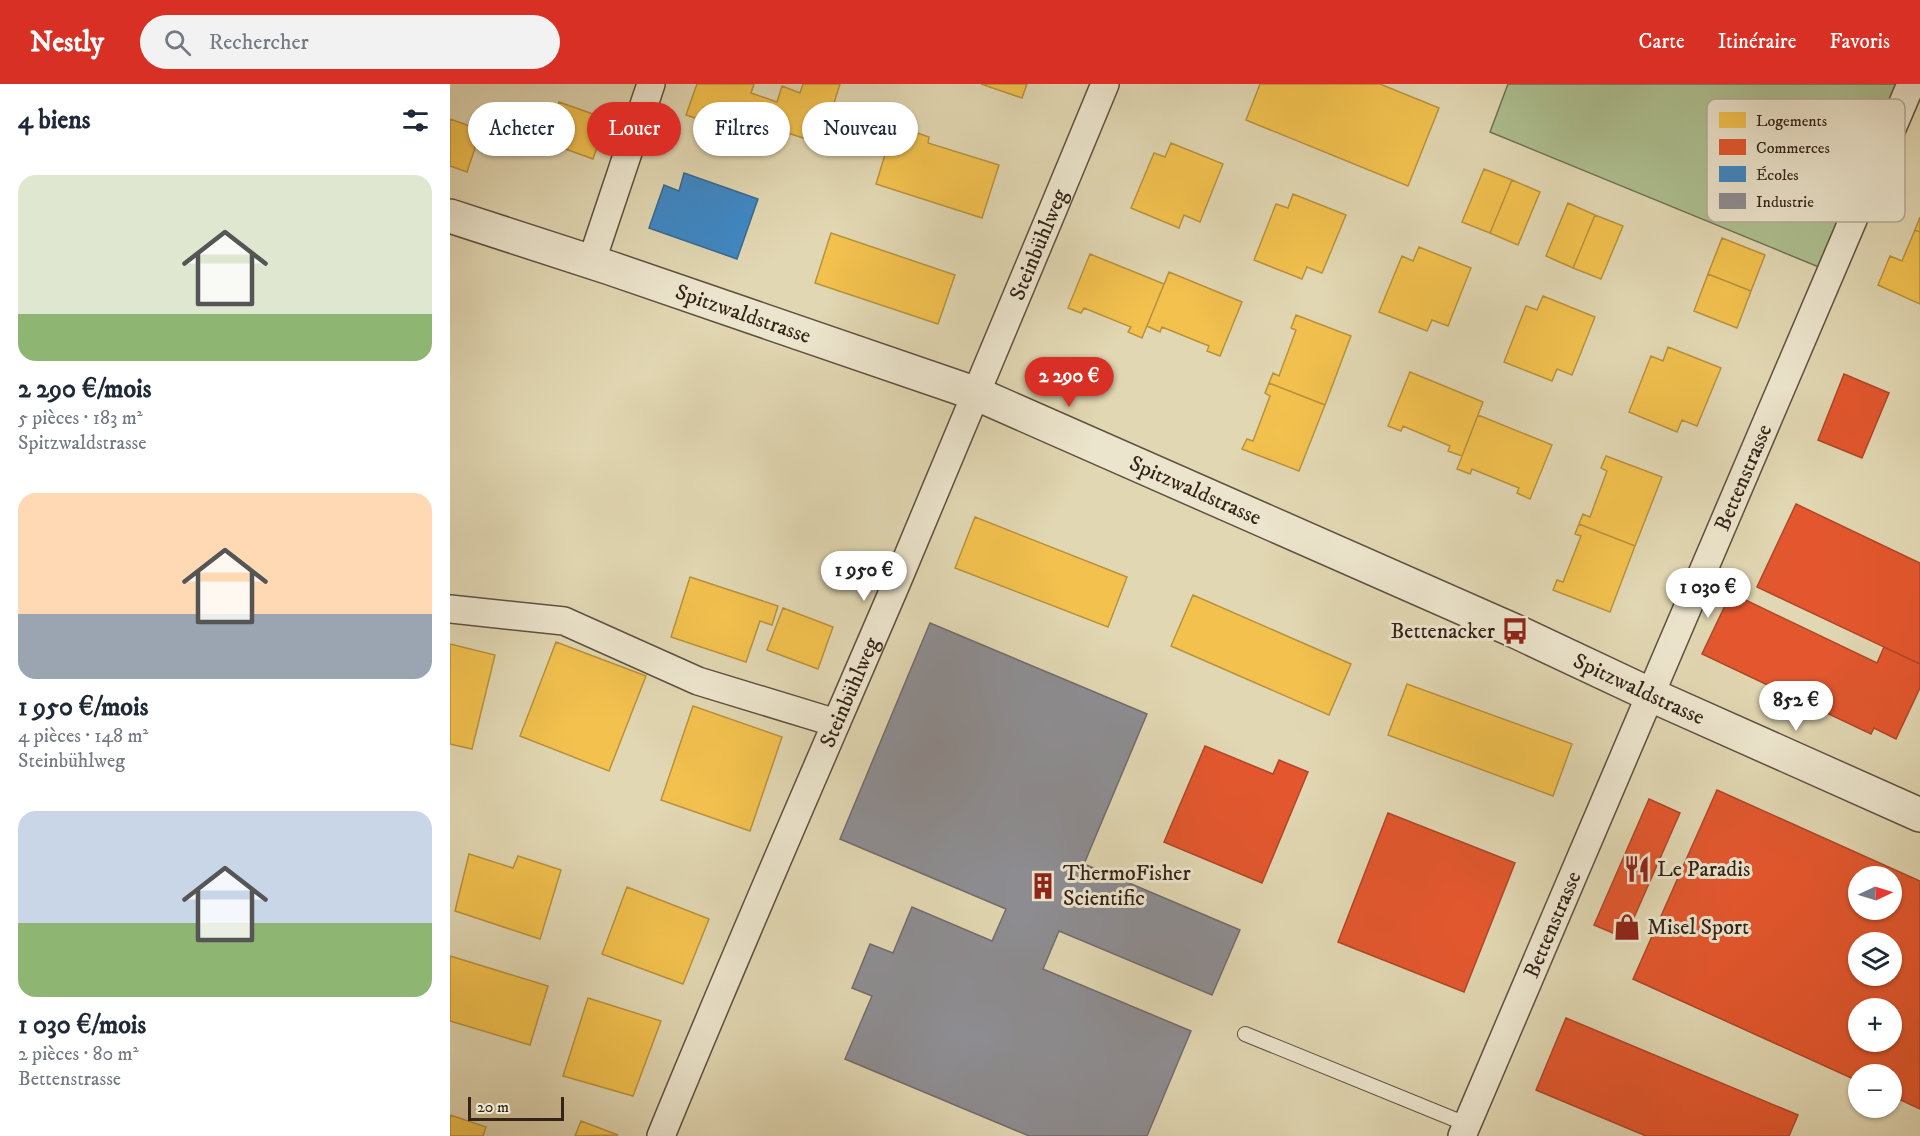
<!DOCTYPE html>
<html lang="fr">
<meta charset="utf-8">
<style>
body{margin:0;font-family:"IM FELL DW Pica",serif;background:#f2f2f3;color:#1f2937;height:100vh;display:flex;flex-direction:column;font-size:22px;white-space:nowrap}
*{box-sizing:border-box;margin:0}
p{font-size:20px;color:#747a83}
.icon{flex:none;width:33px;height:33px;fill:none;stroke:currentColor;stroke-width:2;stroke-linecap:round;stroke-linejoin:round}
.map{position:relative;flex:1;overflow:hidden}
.panel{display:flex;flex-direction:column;background:#fff;width:450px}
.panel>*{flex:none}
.banner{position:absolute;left:18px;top:18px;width:570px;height:54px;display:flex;gap:12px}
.needle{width:39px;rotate:86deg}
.buttons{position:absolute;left:1398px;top:782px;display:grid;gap:12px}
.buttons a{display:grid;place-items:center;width:54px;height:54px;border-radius:50%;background:#fff;box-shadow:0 2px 4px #0004;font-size:30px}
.scale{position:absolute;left:18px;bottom:15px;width:96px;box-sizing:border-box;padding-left:6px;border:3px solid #342319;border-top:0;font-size:16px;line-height:21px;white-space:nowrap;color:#342319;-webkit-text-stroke:4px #ece5cd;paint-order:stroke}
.price{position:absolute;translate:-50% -51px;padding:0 14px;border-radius:21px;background:#fff;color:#222;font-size:20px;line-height:39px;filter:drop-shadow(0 2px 3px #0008)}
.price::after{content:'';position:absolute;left:50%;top:36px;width:18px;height:14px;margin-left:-9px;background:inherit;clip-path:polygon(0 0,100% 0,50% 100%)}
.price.on{background:#d93025;color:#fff}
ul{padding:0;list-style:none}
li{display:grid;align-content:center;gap:12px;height:318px;padding:0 18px}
li span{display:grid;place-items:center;height:186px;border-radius:18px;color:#555}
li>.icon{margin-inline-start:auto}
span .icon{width:108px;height:108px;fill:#fffc;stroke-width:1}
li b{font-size:26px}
h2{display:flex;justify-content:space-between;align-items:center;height:72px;padding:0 18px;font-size:26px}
.tag{padding:0 21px;border-radius:27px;background:#fff;box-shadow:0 2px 4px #0004;font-size:21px;line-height:54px}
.tag.on{background:#d93025;color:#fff}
header{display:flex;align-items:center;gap:36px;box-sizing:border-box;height:84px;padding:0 30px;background:#d93025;color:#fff}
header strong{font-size:28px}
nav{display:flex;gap:33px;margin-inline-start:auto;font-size:21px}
.search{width:420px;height:54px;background:#f2f2f3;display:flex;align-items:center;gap:15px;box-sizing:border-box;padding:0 21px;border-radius:33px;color:#747a83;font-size:22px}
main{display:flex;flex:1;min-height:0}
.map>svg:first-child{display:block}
.green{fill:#adbf90;stroke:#707154;stroke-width:1.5}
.homes{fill:#f2c14e;stroke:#b9923e;stroke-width:1.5}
.shops{fill:#e4572e;stroke:#af4728;stroke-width:1.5;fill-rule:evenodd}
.schools{fill:#3f88c5;stroke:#3c6a91;stroke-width:1.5}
.industry{fill:#8d8d92;stroke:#726d6e;stroke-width:1.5}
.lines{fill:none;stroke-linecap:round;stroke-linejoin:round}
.service-casing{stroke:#5f503f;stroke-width:16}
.minor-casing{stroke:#5f503f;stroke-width:30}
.tertiary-casing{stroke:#5f503f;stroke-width:36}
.service{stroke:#ece5cd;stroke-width:14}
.minor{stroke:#ece5cd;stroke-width:27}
.tertiary{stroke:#ece5cd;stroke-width:33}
.labels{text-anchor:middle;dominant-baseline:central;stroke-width:6;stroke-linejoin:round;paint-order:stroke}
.street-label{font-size:22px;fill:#342319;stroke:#ece5cd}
.poi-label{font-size:22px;fill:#342319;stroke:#ece5cd;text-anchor:start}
.key{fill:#ece5cd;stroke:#b5ab97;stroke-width:1.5}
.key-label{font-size:16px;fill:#342319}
</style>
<header>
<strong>Nestly</strong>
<div class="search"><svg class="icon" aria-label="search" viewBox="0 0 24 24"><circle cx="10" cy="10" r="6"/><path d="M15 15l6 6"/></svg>Rechercher</div>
<nav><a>Carte</a><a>Itinéraire</a><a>Favoris</a></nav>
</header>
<main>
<section class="panel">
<h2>4 biens<svg class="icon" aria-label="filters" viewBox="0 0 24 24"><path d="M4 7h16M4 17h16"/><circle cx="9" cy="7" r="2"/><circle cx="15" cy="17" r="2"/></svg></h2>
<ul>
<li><span style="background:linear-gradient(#dfe7d0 75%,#8fb573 0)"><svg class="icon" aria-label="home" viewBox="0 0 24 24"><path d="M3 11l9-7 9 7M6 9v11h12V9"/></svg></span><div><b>2 290 €/mois</b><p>5 pièces · 183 m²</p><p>Spitzwaldstrasse</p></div></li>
<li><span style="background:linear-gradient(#ffd9b3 65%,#9aa5b1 0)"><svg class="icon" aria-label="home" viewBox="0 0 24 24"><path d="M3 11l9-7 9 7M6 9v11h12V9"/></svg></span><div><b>1 950 €/mois</b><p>4 pièces · 148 m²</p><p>Steinbühlweg</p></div></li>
<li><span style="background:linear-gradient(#c9d6e8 60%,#8fb573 0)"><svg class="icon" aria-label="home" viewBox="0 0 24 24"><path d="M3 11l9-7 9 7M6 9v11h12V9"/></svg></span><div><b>1 030 €/mois</b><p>2 pièces · 80 m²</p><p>Bettenstrasse</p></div></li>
</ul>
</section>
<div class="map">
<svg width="1470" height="1052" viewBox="0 0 1470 1052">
<rect width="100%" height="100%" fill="#e1d7b2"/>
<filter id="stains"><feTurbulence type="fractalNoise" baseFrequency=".00333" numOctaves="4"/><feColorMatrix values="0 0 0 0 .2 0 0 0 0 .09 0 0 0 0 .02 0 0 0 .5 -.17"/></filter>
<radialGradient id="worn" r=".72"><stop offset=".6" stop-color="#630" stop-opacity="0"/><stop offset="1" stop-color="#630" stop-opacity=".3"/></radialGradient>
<path class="green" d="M1058,0h403l-80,188 -341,-140z"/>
<path class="homes" d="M247,0h57l-3,9 26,9 5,-16 18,7 3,-9h37l-7,22 15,5 -12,38 -69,-23 -5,14 -76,-25z
M531,0h46l-5,14z
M810,0h120l59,24 -31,78 -162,-66z
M109,18l48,17 -14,40 -47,-17z
M0,35l31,11 -14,42 -17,-6z
M444,41l35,12 -1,6 71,22 -17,53 -106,-34z
M721,59l52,21 -23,58 -16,-7 -5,13 -48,-20 23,-55 11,4z
M1034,85l28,11 -22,53 -28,-11z
M1062,96l28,12 -22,53 -28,-12z
M843,110l53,21 -24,58 -15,-6 -5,12 -48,-19 22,-56 12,4z
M1118,119l27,12 -22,53 -27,-12z
M1145,131l28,11 -22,53 -28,-11z
M1470,133v15l-5,-2z
M1465,146l5,2v72l-42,-19 12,-29 12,5z
M381,149l124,42 -17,49 -123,-41z
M1272,154l43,17 -14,36 -43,-17z
M969,163l52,21 -23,58 -16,-6 -5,11 -48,-19 23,-56 11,5z
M640,170l74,30 -22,54 -14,-6 3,-5 -47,-19 -3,5 -13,-5z
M719,188l73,30 -22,54 -13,-5 2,-5 -47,-19 -2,5 -13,-6z
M1258,190l43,17 -14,37 -43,-17z
M1093,212l52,21 -23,58 -15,-6 -5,12 -48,-19 22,-56 11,4z
M846,231l55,21 -26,69 -56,-22 4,-10 6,3 17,-46 -5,-2z
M1218,263l53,21 -24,58 -15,-6 -5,12 -48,-20 22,-56 12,5z
M960,288l73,30 -21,54 -14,-5 2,-5 -47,-20 -2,5 -13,-5z
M819,299l56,22 -26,66 -57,-22 5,-10 6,2 17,-45 -5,-3z
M1028,331l74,30 -22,54 -13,-6 2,-5 -47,-19 -2,5 -13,-5z
M1156,372l56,21 -27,69 -56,-22 4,-10 7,3 17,-46 -6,-3z
M525,433l152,60 -19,50 -153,-59z
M1129,440l56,22 -25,66 -57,-22 4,-10 6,2 18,-46 -6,-2z
M240,493l88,29 -6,19 -12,-4 -14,41 -75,-25z
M743,511l158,69 -22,51 -158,-69z
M333,524l50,19 -15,42 -51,-19z
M106,558l90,34 -37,95 -89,-35z
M0,560l45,11 -23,94 -22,-5z
M957,600l165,60 -19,52 -165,-61z
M243,622l89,31 -32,94 -89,-31z
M19,770l44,14 5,-12 43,14 -21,69 -85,-28z
M177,803l82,32 -26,65 -81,-30z
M0,872l98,30 -18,59 -80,-24z
M138,914l73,23 -28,75 -70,-20z
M0,1031l36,12 -3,9h-33z
M131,1037l37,14 -43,1z"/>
<path class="shops" d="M1394,290l45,19 -27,65 -44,-18z
M1346,420l124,59v101l-163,-77z
M1281,509l146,70 7,-16 36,17v24l-24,51 -22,-11 -3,6 -169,-80z
M755,662l68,28 6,-14 29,12 -46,111 -98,-41z
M1267,706l203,91v228l-28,-13v-22h-34v7l-225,-102zM1408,792h34v33h-34zM1408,858h34v33h-34zM1408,924h34v33h-34z
M1199,715l31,14 -55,125 -31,-13z
M938,729l127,50 -51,129 -126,-50z
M1116,934l232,97 -9,21h-143l-110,-46z"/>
<path class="schools" d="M234,89l74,26 -21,60 -88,-31 15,-43 15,6z"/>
<path class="industry" d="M480,539l217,91 -63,150 156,66 -28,65 -153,-64 -16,38 148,62 -44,105h-118l-184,-77 27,-63 -20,-8 18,-44 23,9 19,-46 80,34 14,-32 -166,-70z"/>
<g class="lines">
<defs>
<path id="service" d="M795,950l221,90"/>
<g id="minor">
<path d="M141,179l60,-179"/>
<path d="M0,525l114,12 134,60 138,42"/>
<path id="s1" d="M211,1052c76,-186 157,-370 236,-554 71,-166 139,-332 208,-498"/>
<path id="s2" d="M1012,1052l449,-1052"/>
</g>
<g id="tertiary">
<path id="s3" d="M0,132l160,52 367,126 538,237 136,64 269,120"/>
</g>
</defs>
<use href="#service" class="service-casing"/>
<use href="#minor" class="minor-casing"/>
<use href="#tertiary" class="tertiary-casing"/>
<use href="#service" class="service"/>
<use href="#minor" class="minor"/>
<use href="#tertiary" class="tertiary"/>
</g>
<defs>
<symbol id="bus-bare" viewBox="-9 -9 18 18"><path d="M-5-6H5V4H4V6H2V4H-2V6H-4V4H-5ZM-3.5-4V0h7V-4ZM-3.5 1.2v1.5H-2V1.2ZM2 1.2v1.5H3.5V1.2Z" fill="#8f2418" stroke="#ece5cd" stroke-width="2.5" paint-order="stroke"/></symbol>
<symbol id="restaurant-bare" viewBox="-9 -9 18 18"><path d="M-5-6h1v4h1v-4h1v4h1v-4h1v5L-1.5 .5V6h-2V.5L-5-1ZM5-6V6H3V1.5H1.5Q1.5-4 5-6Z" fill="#8f2418" stroke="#ece5cd" stroke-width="2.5" paint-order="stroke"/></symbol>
<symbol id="building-bare" viewBox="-9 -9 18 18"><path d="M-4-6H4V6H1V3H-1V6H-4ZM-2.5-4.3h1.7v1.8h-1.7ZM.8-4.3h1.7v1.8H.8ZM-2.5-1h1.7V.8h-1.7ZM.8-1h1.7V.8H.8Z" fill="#8f2418" stroke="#ece5cd" stroke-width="2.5" paint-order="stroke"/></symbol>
<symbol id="shop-bare" viewBox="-9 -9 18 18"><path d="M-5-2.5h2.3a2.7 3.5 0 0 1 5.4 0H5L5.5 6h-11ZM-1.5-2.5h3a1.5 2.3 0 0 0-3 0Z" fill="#8f2418" stroke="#ece5cd" stroke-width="2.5" paint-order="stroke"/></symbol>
</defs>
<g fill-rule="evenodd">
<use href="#bus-bare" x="1046" y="528" width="38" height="38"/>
<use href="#restaurant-bare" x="1168" y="766" width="38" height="38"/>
<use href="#building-bare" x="574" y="783" width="38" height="38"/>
<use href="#shop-bare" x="1158" y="824" width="38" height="38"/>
</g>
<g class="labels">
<g class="street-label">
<text stroke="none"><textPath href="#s1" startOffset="968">Steinbühlweg</textPath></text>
<text stroke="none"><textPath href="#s3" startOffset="309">Spitzwaldstrasse</textPath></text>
<text stroke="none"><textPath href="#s2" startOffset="716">Bettenstrasse</textPath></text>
<text stroke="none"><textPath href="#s3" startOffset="795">Spitzwaldstrasse</textPath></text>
<text stroke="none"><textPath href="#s3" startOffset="1281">Spitzwaldstrasse</textPath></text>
<text stroke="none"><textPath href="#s1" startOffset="482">Steinbühlweg</textPath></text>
<text stroke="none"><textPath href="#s2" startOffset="230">Bettenstrasse</textPath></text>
</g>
<g class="poi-label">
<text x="1045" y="547" text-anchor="end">Bettenacker</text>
<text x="1207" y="785">Le Paradis</text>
<text x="613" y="789">ThermoFisher<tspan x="613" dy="25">Scientific</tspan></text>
<text x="1197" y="843">Misel Sport</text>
</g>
</g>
<rect x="1257" y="15" width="198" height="123" rx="9" class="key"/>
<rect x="1269" y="28" width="27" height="16" fill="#f2c14e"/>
<rect x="1269" y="55" width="27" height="16" fill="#e4572e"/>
<rect x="1269" y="82" width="27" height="16" fill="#3f88c5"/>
<rect x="1269" y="109" width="27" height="16" fill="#8d8d92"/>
<g class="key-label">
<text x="1306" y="42">Logements</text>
<text x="1306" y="69">Commerces</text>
<text x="1306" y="96">Écoles</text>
<text x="1306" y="123">Industrie</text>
</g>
<rect width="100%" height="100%" filter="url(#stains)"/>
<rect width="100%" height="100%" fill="url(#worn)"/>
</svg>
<div class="buttons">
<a><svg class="needle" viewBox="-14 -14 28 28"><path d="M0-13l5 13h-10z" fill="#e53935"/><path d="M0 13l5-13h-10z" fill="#747a83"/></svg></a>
<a><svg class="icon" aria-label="layers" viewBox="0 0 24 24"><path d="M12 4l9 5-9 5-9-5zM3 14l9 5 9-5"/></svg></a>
<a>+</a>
<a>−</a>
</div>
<div class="scale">20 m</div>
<b class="price on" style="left:619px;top:324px">2 290 €</b>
<b class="price" style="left:414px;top:518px">1 950 €</b>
<b class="price" style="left:1258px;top:535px">1 030 €</b>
<b class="price" style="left:1346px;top:648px">852 €</b>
<div class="banner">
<a class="tag">Acheter</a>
<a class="tag on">Louer</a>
<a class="tag">Filtres</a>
<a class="tag">Nouveau</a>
</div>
</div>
</main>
